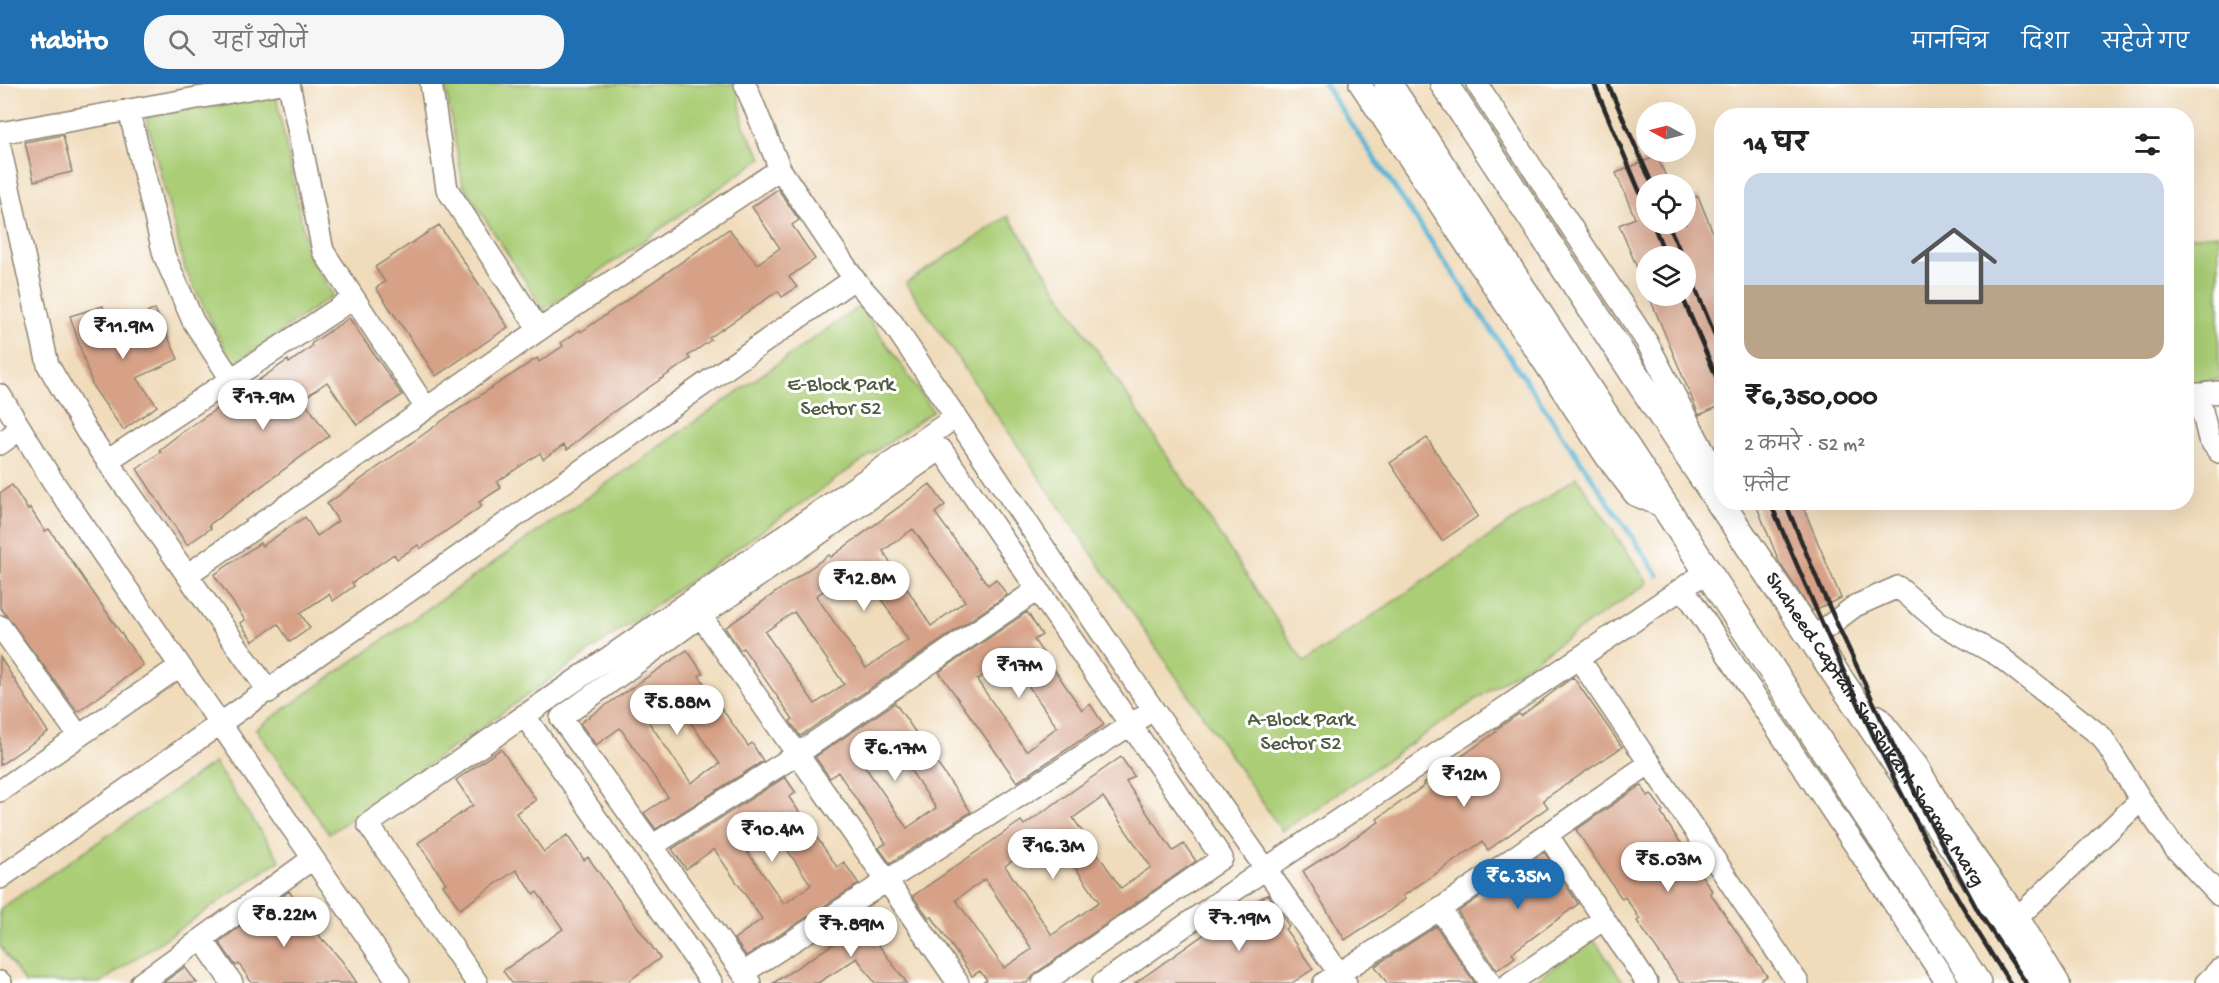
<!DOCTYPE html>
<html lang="hi">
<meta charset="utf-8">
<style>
body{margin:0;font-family:"Gochi Hand","Playpen Sans Deva",sans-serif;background:#f6f6f6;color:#222;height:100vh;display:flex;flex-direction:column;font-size:22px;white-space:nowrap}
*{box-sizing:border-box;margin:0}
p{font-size:20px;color:#767676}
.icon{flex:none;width:33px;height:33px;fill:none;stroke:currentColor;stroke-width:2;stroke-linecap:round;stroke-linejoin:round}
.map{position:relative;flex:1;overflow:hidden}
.sheet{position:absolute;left:1714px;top:24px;width:480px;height:402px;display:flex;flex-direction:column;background:#fff;border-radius:24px;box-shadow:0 6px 24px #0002}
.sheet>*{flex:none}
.needle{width:39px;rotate:277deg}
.tools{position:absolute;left:1636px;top:18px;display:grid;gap:12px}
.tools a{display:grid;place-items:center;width:60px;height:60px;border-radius:50%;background:#fff;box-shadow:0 6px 24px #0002;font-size:30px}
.price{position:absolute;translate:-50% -51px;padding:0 14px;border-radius:21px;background:#fff;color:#222;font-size:20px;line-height:39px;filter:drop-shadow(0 2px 3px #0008)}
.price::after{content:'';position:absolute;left:50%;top:36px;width:18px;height:14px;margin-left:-9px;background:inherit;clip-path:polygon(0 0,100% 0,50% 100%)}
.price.current{background:#1f6fb2;color:#fff}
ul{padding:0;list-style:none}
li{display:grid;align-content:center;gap:12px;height:318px;padding:0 30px}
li+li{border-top:2px solid #e0e0e0}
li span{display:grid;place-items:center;height:186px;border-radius:18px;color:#555}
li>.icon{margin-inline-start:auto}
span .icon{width:108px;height:108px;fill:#fffc;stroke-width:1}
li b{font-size:26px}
h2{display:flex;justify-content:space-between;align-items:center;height:72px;padding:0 30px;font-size:26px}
header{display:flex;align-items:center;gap:36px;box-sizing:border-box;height:84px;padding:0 30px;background:#1f6fb2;color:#fff}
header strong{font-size:28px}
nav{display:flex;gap:33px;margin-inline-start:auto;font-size:21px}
.search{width:420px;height:54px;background:#f6f6f6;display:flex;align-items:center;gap:15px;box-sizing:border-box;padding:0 21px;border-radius:24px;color:#767676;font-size:22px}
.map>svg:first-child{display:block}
.green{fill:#aacd76;stroke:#6a7c50;stroke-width:1.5}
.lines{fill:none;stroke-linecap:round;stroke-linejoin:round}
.stream{stroke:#56b5d5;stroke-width:5}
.building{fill:#d6a187;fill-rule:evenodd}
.minor-casing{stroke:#8e8473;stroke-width:24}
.major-casing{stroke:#8e8473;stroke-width:30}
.minor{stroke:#fff;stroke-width:21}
.major{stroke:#fff;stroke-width:27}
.rail{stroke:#2b2b2b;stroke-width:4.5}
.labels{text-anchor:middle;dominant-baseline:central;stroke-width:6;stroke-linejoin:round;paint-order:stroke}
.park-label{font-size:21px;fill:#515c42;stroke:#fff}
.street-label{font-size:21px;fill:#2b2b2b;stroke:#fff}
</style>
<header>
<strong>Habito</strong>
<div class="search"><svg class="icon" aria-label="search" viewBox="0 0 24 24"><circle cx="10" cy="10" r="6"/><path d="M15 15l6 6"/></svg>यहाँ खोजें</div>
<nav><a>मानचित्र</a><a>दिशा</a><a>सहेजे गए</a></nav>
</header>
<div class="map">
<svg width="2219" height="899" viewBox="0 0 2219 899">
<rect width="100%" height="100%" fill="#fff"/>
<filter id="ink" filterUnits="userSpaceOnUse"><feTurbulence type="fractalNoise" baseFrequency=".0167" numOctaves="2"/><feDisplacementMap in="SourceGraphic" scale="12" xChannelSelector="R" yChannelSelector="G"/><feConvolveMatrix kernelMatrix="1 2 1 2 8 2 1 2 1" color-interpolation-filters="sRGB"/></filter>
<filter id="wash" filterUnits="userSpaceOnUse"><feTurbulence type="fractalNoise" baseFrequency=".008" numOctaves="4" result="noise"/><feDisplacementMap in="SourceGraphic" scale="24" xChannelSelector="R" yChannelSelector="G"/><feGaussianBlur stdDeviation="1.35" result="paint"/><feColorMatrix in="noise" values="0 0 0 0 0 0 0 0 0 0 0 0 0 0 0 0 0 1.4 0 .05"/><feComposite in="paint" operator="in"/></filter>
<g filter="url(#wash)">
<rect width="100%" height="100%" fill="#f0dcbb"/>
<path class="green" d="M445,0h292l7,43 18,31 -218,152 -81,-125z
M276,12l32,158 25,41 -100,70 -48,-96 -39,-152z
M1008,132l296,446 273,-185 71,106 -366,248 -376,-548z
M2219,150v145l-32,4v-146z
M860,222l73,105 -604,423 -73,-105z
M214,679l66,97 -180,123h-75l-25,-37v-37z
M1594,856l30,43h-93z"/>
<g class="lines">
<path class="stream" d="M1324,0l334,491"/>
</g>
<g id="blocks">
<path class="building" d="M63,51l9,37 -38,9 -9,-39z
M1657,72l12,28h-22v40h39v-23l12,-5 24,59v150l-23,10 -50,-119h37v-40h-39v35l-28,-66 16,-7 -19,-45z
M778,105l21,31 -7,5 23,34 -26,18 8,10 -15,10 -4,-6 -69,47 2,2 -23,16 2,3 -84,58 -39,33 -3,-5 -21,14 -3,-6 -43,29 4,6 -22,14 3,4 -62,43 -2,-4 -21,14 -3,-5 -42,29 2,3 -21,15 -4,-7 -29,19 10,15 -20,14 -12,-18 -25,17 -13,-18 5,-3 -31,-45 46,-32 2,3 43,-29 12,19 21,-15 -11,-17 126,-91 84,-55 2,4 24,-16 -2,-3 19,-13 1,2 148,-103 28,35 23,-16 -28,-41z
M439,141l69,102 -72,49 -60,-88 9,-6 -10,-15z
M103,222l8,24 44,-21 23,50 -41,19 20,28 -34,24 -30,-43 -23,-71z
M349,234l53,77 -45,30 -30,-43 -24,17 26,37 -120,89 2,3 -24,17 -50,-76 24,-17 -2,-2 22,-17 107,-73 1,3 23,-17 -1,-2z
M1427,354l51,78 -36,25 -52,-78z
M930,400l15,21 -10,8 53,72 8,-6 11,16 -207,141 -10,-15 3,-2 -50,-71 -3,2 -15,-22 104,-73 2,2zM913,445l52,72 -34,25 -48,-75zM860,482l48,74 -42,28 -50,-72zM794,528l50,72 -29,20 -50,-72z
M12,401l16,25 2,-2 15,23 4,-2 19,27 75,109 -65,47 -78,-105v-114z
M1755,418h46l40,96 -29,13 -32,-47z
M1027,528l15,23 -8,5 48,70 8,-6 14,21 -87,57 -78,-110zM1009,574l48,69 -31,24 -49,-71z
M687,566l16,23 -4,3 49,70 4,-3 11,18 -107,68 -12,-16 24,-16 -48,-69 -24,17 -16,-22zM671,611l49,69 -29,19 -48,-69z
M0,573l48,75 -48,33z
M1573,593l49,70 -79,53 5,7 -60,43 -6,-8 -79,54 2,3 -19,14 -41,27 -42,-69 76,-49 -2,-3 48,-34 -1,-2 72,-51 -1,-2 24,-16 2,2z
M895,619l76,109 -81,51 -11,-15 7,-5 -48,-71 -8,6 -15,-21zM888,653l48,71 -29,20 -48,-70z
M501,665l35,51 -20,13 28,39 23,-17 17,25 4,-3 72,101 -34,25h-114l-9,-12 60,-42 -26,-37 -3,2 -18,-24 -56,39 -17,-24 3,-2 -28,-40 55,-38 -17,-25z
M1121,673l13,19 -8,6 47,69 11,-7 12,17 -160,112 -9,10h-45l5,-3 -7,-9 -8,5 -40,-59 -3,1 -16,-22 108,-75 3,4zM1103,713l48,70 -30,21 -48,-70zM1052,749l47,69 -47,33 -47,-69zM985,795l47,70 -28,19 -48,-68z
M785,693l11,16 -7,4 48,70 7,-5 15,22 -113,72 -12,-17 28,-20 -48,-70 -28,20 -14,-20zM764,731l47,70 -27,19 -49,-70z
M1641,701l7,11 3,-2 12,17 -2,2 12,19 29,40 -2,1 12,18 -2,2 57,83 -11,7h-76l-43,-62 3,-2 -15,-22 -3,2 -46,-69z
M1544,768l34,52 -66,49 3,4 -18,13 -39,-58z
M289,807l34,50 1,-1 18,21 15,22h-105l-13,-19 -3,2 -17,-24z
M1268,810l21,32 -4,3 28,40 -21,14h-157l77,-54z
M878,831l13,20 -13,9 29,39h-32l-18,-25 -39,25h-45z
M1436,842l39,57h-88l-12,-17z
M185,883l12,16h-34z"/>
</g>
</g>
<g filter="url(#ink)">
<use href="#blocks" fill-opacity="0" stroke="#8e8473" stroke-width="1.5"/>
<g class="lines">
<defs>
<path id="minor" d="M289,0l34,167 103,157
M431,0l16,105 92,141
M745,0l35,85 74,110 37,42 262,388 193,274
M1360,0l246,373 29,38 31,13
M1477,0l170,258 64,123
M129,26l35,145 29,66 38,58
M0,49l276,-49
M0,63l48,218 39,67 182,260
M2198,310l11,45 10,13
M0,311l52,85 347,503
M2187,312l32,-4
M0,360l20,-15
M107,377l247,-163
M187,491l352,-245 241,-161
M1683,504l264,395
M701,532c84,123 173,244 257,367
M0,542l79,110
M1822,547l33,-25 43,-19 42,36 59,33 103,81 39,63 33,47 45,48
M1579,575l219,324
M524,631l188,268
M1878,632l39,49 29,51 74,104 39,63
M0,707l180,-125
M1548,752l99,147
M652,762l144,-91 242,-166
M0,794l854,-599
M1440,825l50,74
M2018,833l123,-117
M202,855l30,44
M743,889l398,-255
M0,898l1,1
M141,899l171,-124
M477,899l-109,-159 588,-407
M750,899l-189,-265 140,-102 240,-167 281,409 -179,125
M1103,899l161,-113 444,-299
M1324,899l116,-74 210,-146
M1510,899l94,-64
M2206,899l13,-13"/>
<g id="major">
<path d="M1388,0l589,899"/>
<path id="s1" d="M1444,0l241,367 360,532"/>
</g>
</defs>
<use href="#minor" class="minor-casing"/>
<use href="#major" class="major-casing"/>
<use href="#minor" class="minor"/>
<use href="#major" class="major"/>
<path class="rail" d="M1594,0l53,125
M1608,0l44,100
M1653,140l13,32
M1668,140l14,32
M1686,182l36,86
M1682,212l40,94
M1770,418c70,165 141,331 240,481
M1785,418l37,89 98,212 58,108 48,72"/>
</g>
</g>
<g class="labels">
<g class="park-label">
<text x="841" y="302">E-Block Park<tspan x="841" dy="24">Sector 52</tspan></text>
<text x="1301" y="637">A-Block Park<tspan x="1301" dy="24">Sector 52</tspan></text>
</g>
<g class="street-label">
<text stroke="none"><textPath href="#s1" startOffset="776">Shaheed Captain Shashikant Sharma Marg</textPath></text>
</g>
</g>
</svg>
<div class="tools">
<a><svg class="needle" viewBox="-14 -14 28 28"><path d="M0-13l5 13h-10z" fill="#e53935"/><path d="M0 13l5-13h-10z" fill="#767676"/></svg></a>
<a><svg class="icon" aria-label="locate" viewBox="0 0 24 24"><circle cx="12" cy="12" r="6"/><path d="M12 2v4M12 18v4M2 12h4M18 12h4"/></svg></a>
<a><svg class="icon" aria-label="layers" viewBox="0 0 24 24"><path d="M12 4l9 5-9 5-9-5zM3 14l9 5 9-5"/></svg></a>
</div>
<b class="price" style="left:123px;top:276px">₹11.9M</b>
<b class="price" style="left:263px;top:347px">₹17.9M</b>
<b class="price" style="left:864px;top:528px">₹12.8M</b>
<b class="price" style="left:1019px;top:615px">₹17M</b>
<b class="price" style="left:677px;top:652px">₹5.88M</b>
<b class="price" style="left:895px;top:698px">₹6.17M</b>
<b class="price" style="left:1464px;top:724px">₹12M</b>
<b class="price" style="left:772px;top:779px">₹10.4M</b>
<b class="price" style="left:1053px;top:796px">₹16.3M</b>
<b class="price" style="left:1668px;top:809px">₹5.03M</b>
<b class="price current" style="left:1518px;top:826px">₹6.35M</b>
<b class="price" style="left:284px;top:864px">₹8.22M</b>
<b class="price" style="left:1239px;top:868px">₹7.19M</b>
<b class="price" style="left:851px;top:874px">₹7.89M</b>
<section class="sheet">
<h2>14 घर<svg class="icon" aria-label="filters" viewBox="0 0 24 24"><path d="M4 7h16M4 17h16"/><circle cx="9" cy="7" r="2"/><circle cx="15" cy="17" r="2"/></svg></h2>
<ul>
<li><span style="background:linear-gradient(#c9d6e8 60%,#b9a48a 0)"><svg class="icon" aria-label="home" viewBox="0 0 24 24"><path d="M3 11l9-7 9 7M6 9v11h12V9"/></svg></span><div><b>₹6,350,000</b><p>2 कमरे · 52 m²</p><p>फ़्लैट</p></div></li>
</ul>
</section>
</div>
